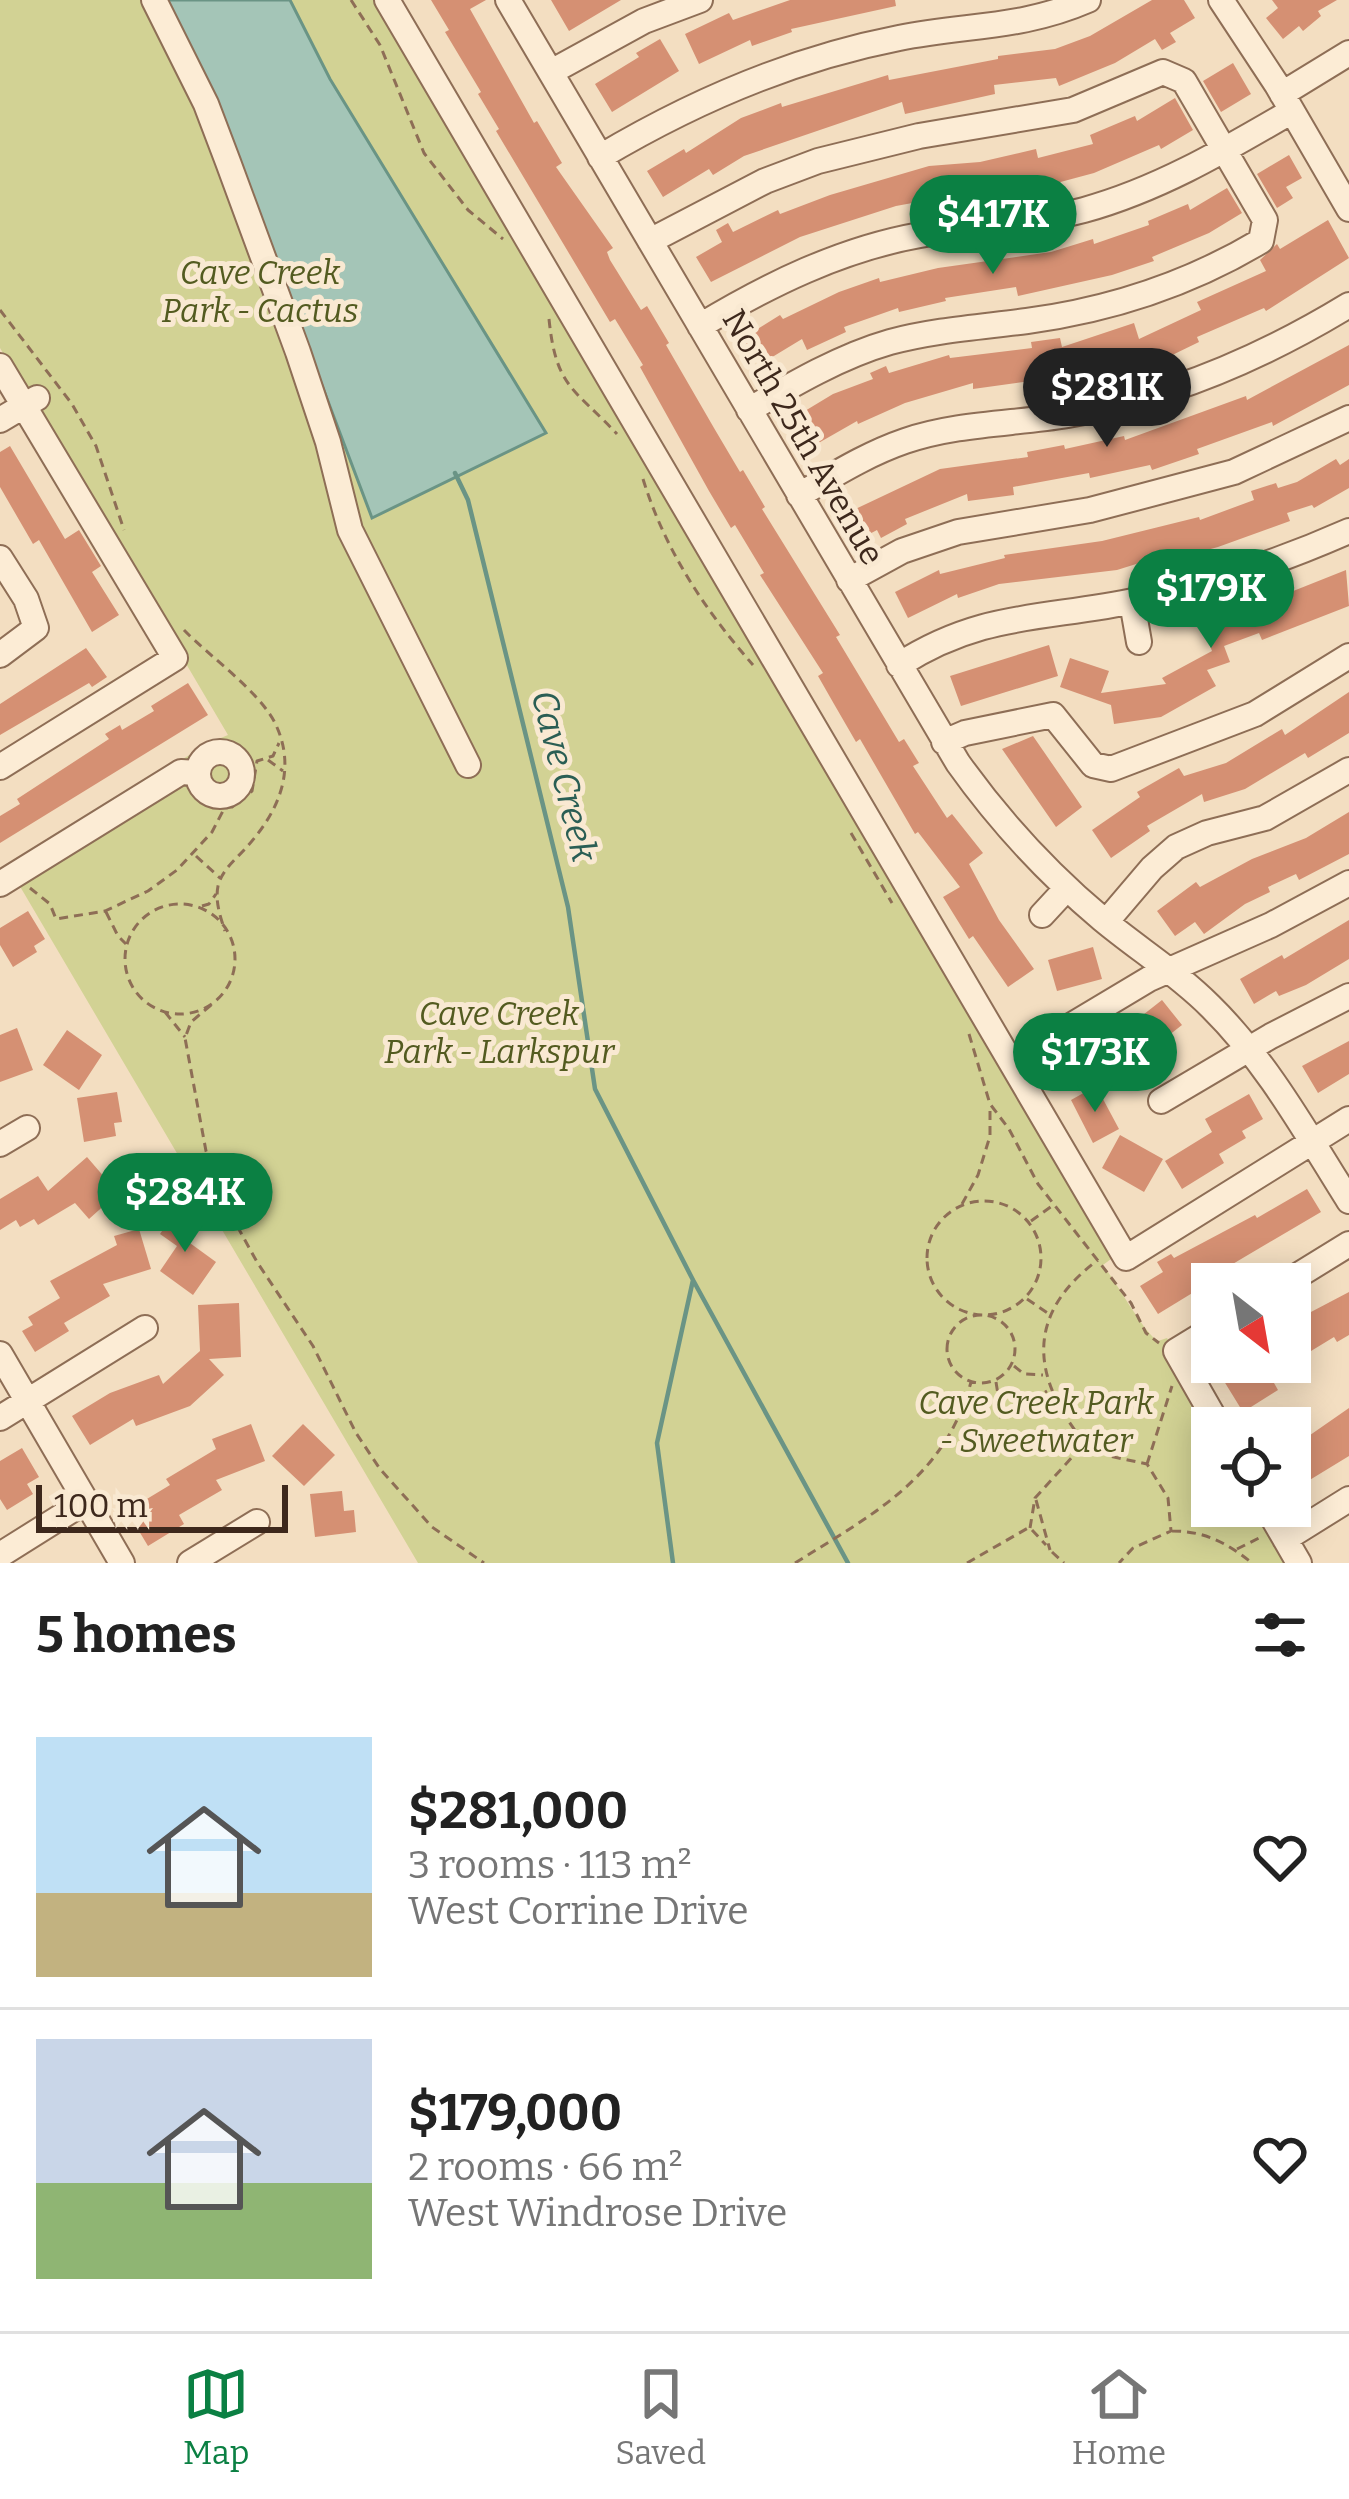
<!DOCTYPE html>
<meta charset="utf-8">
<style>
body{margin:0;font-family:Bitter,serif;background:#f2f2f2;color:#222;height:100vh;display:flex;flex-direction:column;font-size:45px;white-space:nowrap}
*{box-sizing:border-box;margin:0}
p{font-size:39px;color:#767676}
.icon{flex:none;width:66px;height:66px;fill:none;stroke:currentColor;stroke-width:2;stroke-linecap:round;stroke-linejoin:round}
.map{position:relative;height:1563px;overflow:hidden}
.side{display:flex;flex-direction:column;background:#fff;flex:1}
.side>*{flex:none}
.needle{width:78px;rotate:149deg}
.controls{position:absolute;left:1191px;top:1263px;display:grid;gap:24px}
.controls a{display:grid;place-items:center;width:120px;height:120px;border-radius:0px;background:#fff;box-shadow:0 6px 30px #0003;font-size:60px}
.scale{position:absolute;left:36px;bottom:30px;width:252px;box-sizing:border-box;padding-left:12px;border:6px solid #3d281c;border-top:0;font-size:33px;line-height:42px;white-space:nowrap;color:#3d281c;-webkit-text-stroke:9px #f9e9d2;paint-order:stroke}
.price{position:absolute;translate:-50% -102px;padding:0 27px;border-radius:42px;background:#0b8043;color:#fff;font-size:39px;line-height:78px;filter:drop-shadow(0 3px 6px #0008)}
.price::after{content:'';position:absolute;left:50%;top:72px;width:36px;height:27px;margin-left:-18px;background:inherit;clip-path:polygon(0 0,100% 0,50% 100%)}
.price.active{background:#222;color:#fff}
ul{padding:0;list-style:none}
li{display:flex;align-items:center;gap:36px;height:300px;padding:0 36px}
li+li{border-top:3px solid #e0e0e0}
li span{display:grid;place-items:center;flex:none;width:336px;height:240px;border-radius:0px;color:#555}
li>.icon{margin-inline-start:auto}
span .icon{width:144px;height:144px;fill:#fffc;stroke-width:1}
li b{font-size:51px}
h2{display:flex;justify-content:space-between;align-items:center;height:144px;padding:0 36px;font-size:51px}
.menu{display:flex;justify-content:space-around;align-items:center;height:168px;border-top:3px solid #e0e0e0;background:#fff;font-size:33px;color:#767676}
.menu a{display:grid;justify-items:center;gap:6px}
.menu .active{color:#0b8043}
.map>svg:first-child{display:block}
.green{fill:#d2d294}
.water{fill:#a4c5b7;stroke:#6a9485;stroke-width:3}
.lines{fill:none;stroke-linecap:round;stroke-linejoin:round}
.stream{stroke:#6a9485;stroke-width:4.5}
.building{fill:#d59073}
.minor-casing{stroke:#8e6e56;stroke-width:28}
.path{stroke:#8e6e56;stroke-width:3;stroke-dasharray:9 6;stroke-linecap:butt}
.minor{stroke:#fcecd5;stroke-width:24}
.labels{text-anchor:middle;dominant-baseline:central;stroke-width:10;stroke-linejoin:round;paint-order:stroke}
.park-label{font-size:33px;font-style:italic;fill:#535b20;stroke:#f9e9d2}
.street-label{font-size:33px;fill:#3d281c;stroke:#f9e9d2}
.water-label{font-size:36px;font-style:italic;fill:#2a5e54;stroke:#f9e9d2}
</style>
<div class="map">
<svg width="1349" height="1563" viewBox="0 0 1349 1563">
<rect width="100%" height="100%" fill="#f3dec1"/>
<path class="green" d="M0,0h382l737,1253 -16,12c14,18 41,68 55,76l9,-3 50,90h-5v78h49l32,57h-875l-410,-697 201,-123 19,-8 -228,-387z"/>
<path class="water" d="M167,0h123l40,79 216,354 -174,85 -89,-236z"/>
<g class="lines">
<path class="stream" d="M455,473l13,27 100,407 27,182 98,191 155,283
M673,1563l-16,-120 36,-163"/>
</g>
<path class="building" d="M431,0h55l-16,9 64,114 3,-2 25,42 -6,4 57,81 -6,4 3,8 31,50 6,-4 22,37 -3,2 48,83 26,44 3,-2 22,37 -3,2 78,126 -4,2 63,105 5,-3 15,24 -6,3 34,52 5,-4 31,39 -14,11 30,56 35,49 -26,18 -35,-51 -4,3 -26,-42 17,-10 -42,-55 -3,2 -55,-95 -4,3 -22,-38 -16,-28 5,-3 -63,-98 4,-2 -29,-48 -4,3 -22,-37 -69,-124 3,-2 -28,-46 -5,3 -114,-191 3,-2 -21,-35 3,-2 -36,-60 4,-2z
M551,0h70l-52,31z
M790,0h105l1,6 -105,23 1,3 -40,14 -2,-6 -51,24 -14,-30 44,-21 4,7z
M1152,0h32l11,18 -25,15 6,9 -14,8 -7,-11 -40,24 -56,23 -3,-8 -62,7 1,9 -90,20 -3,-12 -158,54 -31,19 -4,-6 -46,28 -16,-26 37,-22 2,4 55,-35 40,-15 1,4 106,-32 1,5 109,-21v-3l57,-7 35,-13z
M1272,0h65l-19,11 3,5 -18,15 -4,-5 -16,13 -17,-21 12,-10z
M660,39l19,32 -67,41 -17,-28 44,-27 -3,-4z
M1233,63l18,31 -30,18 -18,-31z
M1175,98l18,32 -32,19 -2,-4 -65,28 -41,11 -2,-6 -106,22v-3l-49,9 -96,31 -89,45 -15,-25 26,-15 -6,-12 12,-7 5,9 45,-22 2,4 50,-19 99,-29 51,-4 56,-13 2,9 55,-14 -3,-9 45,-19 2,5z
M1289,155l13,23 -16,9 7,11 -16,10 -20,-34z
M1227,188l15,25 -33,20 -57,24 2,4 -42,14 -94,21 -2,-9 -71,11 1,3 -47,11 -1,-4 -54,19 2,5 -39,18 -5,-11 -43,26 -16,-27 37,-23 3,4 56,-27 40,-14 1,4 58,-14 113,-16 42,-13 1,5 55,-19 -1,-4 40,-17 2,6z
M1328,220l21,38 -83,53 -2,-3 -67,29 2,5 -37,18 -4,-8 -56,19 -129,18v-6l-68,20 -47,21 -1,-3 -49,28 -18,-29 43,-26 40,-15 -3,-6 16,-7 3,7 60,-18 1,3 82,-10 -1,-6 29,-4 2,9 72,-24 5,16 62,-29 -4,-8 69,-31 -6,-11 17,-16 3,5z
M1349,345v40l-76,41 -1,-4 -75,27 2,5 -47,16 -2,-5 -60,13 -1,-5 -76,14 1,8 -46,6 -1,-7 -62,25 2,5 -26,14 -4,-8 -17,9 -13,-26 93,-44 88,-12 -1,-5 37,-7 1,4 59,-13 1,4 121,-44 1,4z
M10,446l55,93 14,-9 22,36 -9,6 27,43 -27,17 -53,-92 -6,4 -33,-57v-35z
M1336,459l4,6 9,-6v29l-35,20 -2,-3 -25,8 3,8 -72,26 -52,14 -1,-6 -48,15 -118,14 -41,14 -1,-4 -49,24 -13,-26 44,-22 1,4 65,-16 -1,-3 98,-14 97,-24 1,3 54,-20 -3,-9 25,-8 2,5 19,-6z
M1346,570l3,36 -87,34 -3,-7 -35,13 6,16 -23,8 9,16 -55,31 -47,7 -3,-19 -51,-18 10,-29 39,13 -8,22 65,-9 -4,-6 50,-27 -12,-31 41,-15 2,6z
M1049,645l9,31 -97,30 -11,-30z
M86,648l21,29 -15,10 -3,-4 -89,52v-31z
M188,683l20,32 -208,128v-27l20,-12 -3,-5 92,-60 -4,-5 15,-9 2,5 32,-19 -3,-5z
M1349,692v41l-41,25 -3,-5 -60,36 -41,13 -2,-8 -55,32 3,5 -39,27 -19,-28 48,-33 -3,-5 42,-24 5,8 42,-13 56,-34 3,6z
M1033,736l49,71 -26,20 -54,-78z
M1349,812v42l-50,26 -3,-6 -28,13 2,5 -25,12 -41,30 -9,-12 -20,14 -18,-25 39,-29 4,5 52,-28 54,-21z
M28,911l17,28 -11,7 3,6 -24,15 -13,-22v-17z
M1349,920v39l-43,26 -27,11 -3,-5 -22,13 -14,-25 42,-24 2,4z
M1093,947l9,32 -45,12 -9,-31z
M1162,1000l20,25 -36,28 -7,-8 -44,34 -20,-26 38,-29 7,9z
M17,1028l16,42 -33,12v-47z
M67,1030l35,25 -23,35 -36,-25z
M1349,1041v33l-31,19 -16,-27z
M1096,1086l23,43 -26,14 -22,-43z
M117,1092l5,30 -8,1 2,13 -32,6 -7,-44z
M1249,1094l14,25 -21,12 4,7 -27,16 5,9 -42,26 -17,-28 47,-29 -7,-13z
M1120,1135l43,24 -19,33 -42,-24z
M87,1157l31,36 -29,26 -14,-16 -37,22 -4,-6 -14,8 -4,-7 -16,10v-31l38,-23 10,15z
M1307,1189l14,23 -129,76 2,4 -36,22 -18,-28 23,-14 -6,-10 14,-8 3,4 81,-43 2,3z
M178,1208l18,13 -13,17 33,24 -23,33 -33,-24 17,-25 -17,-12z
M139,1229l12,40 -48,15 7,12 -46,27 5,8 -34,21 -13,-21 11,-6 -5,-8 32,-19 -10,-17 67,-36 -3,-9z
M1349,1292v43l-12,7 -3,-5 -64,39 8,14 -35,22 -24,-39 18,-11h53v-39z
M239,1303l2,54 -32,2 15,16 -34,31 -54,20 -3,-7 -43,26 -18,-29 38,-23 49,-18 4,9 37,-33 -2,-46z
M1349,1408v48l-59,36v-43z
M251,1424l14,37 -49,19 6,10 -43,25 5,9 -36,22 -21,-35 43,-26 -4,-6 50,-30 -4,-10z
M303,1424l32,31 -31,31 -32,-30z
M22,1448l17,29 -12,7 6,10 -26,16 -7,-11v-38z
M342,1491l2,20 10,-1 2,22 -41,5 -5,-43z"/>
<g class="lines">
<defs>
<path id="minor" d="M154,0l52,104 22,58 70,190 30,90 22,88 118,235
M387,0l739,1258 223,-139
M508,0l450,763c42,59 88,109 144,156 36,30 75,54 108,87 58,57 96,127 139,195
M1221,0l56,85 72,124
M551,72l93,-51 56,-21
M1282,94l67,-41
M600,157c94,-56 191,-98 299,-119 69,-14 122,-9 189,-38
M650,241l115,-60 53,-20 101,-25 154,-26 90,-38 21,9 81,139 -4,21c-72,43 -152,69 -234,80 -46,6 -92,9 -137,21 -49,14 -97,42 -141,68
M700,326c68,-41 141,-77 220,-91 55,-10 111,-11 164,-25 76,-21 141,-60 208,-99
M0,366l175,292 -175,109
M0,420l37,-22
M799,495c35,-20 68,-41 106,-54 53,-18 109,-17 163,-26 102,-17 194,-57 281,-110
M0,558l26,41 10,29 -36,27
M849,580l53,-29 56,-19 132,-22 144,-38 115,-54
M1132,602l7,40
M899,665c84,-54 147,-45 239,-65 73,-15 143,-39 211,-69
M944,742l21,-9 88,-18 40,50 18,4 144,-55 94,-58
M198 774a22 22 0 1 1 44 0a22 22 0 1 1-44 0Z
M0,884l181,-112 16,1
M1042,915l25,-27
M1106,922l46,-54 24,-21 31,-14 58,-15 84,-48
M1012,1061l137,-82 122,-54 78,-42
M1161,1101l110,-65 78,-40
M0,1144l27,-16
M1284,1284l65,-40
M1212,1329l-36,22 44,77
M0,1354l122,209
M0,1418l145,-90
M1266,1506l33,57
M1285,1539l64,-40
M0,1555l86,-54
M190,1563l67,-41"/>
</defs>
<use href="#minor" class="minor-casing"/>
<path class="path" d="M351,0l29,45 44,108 44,57 35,29
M0,310l72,94 24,42 28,84
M549,319c7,69 25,69 68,115
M643,479c22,71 61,130 110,186
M184,630c26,27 74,60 91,93 23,47 3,90 -30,126 -10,11 -23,21 -27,37 -3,15 2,30 7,45
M268,760l15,11
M851,833l41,70
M196,856l24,22
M30,888l20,16 6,15 49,-8 43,-20 29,-21 35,-38 13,-25h7l20,-16 5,-30 16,-5 6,-13
M125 959a55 55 0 1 1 110 0a55 55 0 1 1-110 0Z
M202,906l7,-2 7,-10
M106,912l12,24 8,8
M211,1005l-20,17 -6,16 21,113 30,73 21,38 56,84 43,87 24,36 52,58 52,36
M165,1012l20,25
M969,1034l21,70 19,25 29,55 93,119 15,30 13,10
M927 1258a57 57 0 1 1 114 0a57 57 0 1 1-114 0Z
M962,1204l16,-29 12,-39v-30
M1031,1221l21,-15
M1027,1299l22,15
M947 1349a34 34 0 1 1 68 0a34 34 0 1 1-68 0Z
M1014,1366l10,8 19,1
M996,1382l3,19 -4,5 6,12 46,-27
M1084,1442c-53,-65 -59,-128 14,-182
M1147,1464l25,-78
M1036,1500l14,50
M1030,1528l5,-30 50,-55 24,13 38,8 21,34 3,33 -38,17 -14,15
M1032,1530l14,15
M1172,1531c33,0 55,12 80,32
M1237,1549l24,-12
M1052,1552l12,11
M795,1563c78,-49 150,-85 176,-181
M967,1563l61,-35"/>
<use href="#minor" class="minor"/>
</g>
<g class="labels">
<g class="park-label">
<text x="260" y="273">Cave Creek<tspan x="260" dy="38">Park - Cactus</tspan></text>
<text x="499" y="1014">Cave Creek<tspan x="499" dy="38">Park - Larkspur</tspan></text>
<text x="1036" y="1403">Cave Creek Park<tspan x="1036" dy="38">- Sweetwater</tspan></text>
</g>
<g class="street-label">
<text transform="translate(803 437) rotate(60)">North 25th Avenue</text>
</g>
<g class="water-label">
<text transform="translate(564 776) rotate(76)">Cave Creek</text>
</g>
</g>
</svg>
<div class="controls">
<a><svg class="needle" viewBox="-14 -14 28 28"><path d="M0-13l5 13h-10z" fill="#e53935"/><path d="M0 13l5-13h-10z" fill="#767676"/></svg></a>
<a><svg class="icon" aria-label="locate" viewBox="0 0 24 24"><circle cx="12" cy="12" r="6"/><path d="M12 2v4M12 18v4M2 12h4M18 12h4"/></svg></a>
</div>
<div class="scale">100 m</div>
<b class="price" style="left:993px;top:277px">$417K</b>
<b class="price active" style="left:1107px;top:450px">$281K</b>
<b class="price" style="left:1211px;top:651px">$179K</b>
<b class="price" style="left:1095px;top:1115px">$173K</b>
<b class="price" style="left:185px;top:1255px">$284K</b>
</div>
<section class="side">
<h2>5 homes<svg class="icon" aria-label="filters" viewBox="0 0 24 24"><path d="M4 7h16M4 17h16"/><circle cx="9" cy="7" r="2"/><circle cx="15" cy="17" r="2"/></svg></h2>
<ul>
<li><span style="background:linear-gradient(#bfe0f5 65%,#c2b280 0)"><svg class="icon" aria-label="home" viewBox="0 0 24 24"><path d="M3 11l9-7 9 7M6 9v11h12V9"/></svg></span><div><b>$281,000</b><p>3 rooms · 113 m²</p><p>West Corrine Drive</p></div><svg class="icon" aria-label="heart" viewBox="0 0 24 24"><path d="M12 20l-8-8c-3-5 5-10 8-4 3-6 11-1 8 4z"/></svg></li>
<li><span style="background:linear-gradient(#c9d6e8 60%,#8fb573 0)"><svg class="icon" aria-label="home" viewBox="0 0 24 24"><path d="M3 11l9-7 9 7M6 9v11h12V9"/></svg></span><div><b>$179,000</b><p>2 rooms · 66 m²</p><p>West Windrose Drive</p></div><svg class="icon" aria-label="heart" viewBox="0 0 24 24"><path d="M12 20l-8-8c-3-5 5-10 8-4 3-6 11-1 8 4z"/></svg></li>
</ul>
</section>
<nav class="menu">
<a class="active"><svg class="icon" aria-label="map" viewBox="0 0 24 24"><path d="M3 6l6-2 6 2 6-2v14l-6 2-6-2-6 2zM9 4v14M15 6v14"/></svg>Map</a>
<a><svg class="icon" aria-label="saved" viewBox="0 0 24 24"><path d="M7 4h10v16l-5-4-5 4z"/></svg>Saved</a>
<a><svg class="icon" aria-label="home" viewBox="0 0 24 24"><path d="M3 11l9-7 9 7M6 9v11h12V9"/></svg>Home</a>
</nav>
